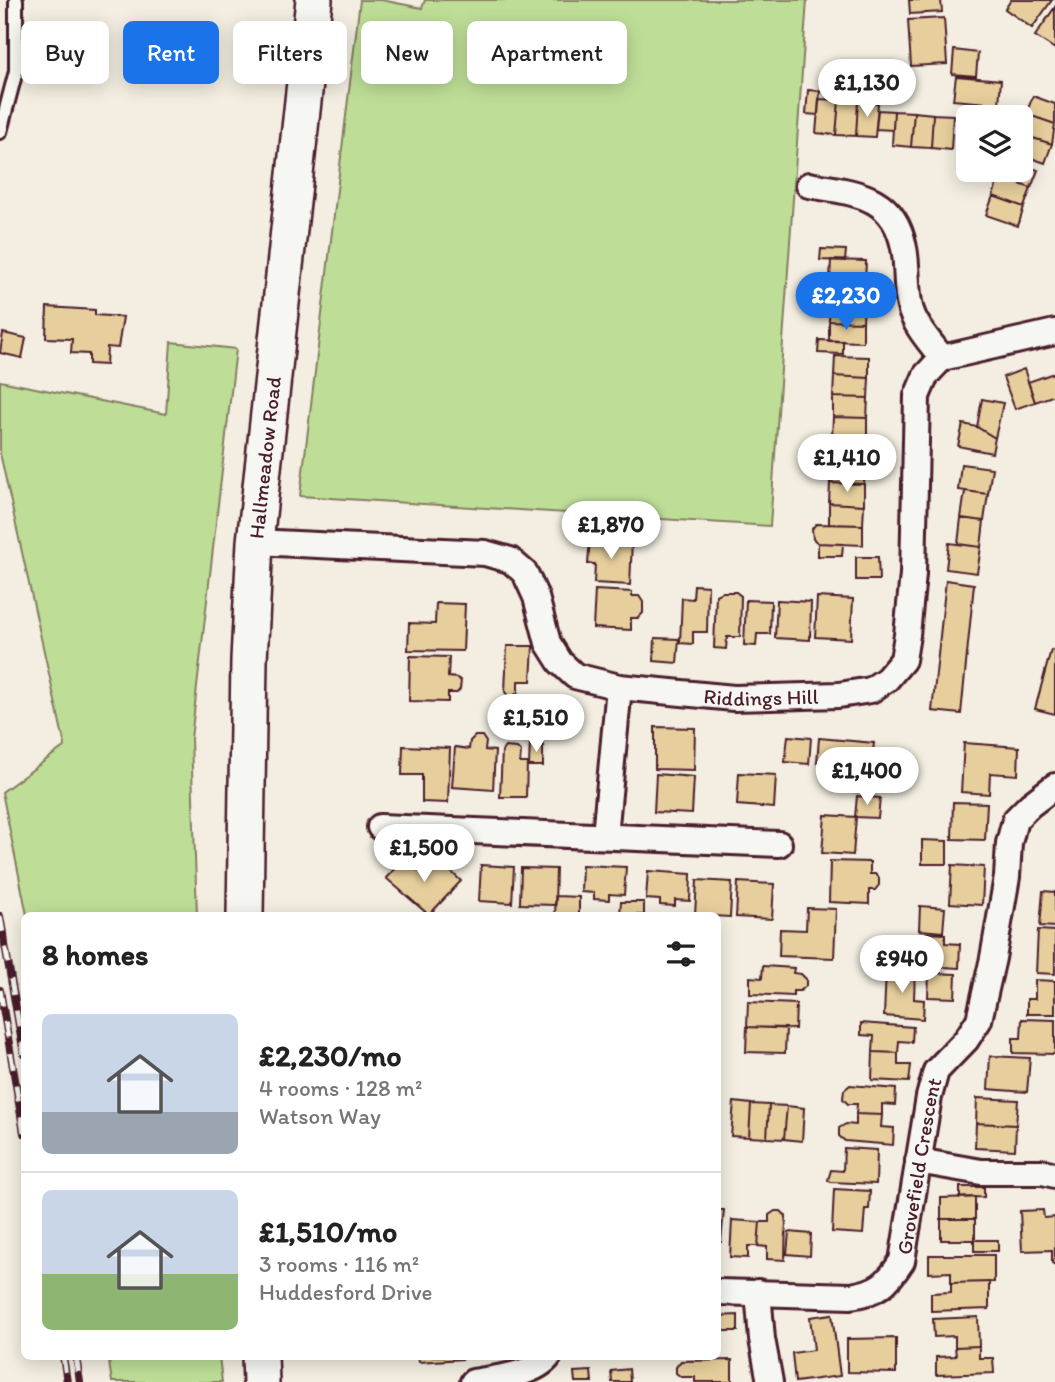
<!DOCTYPE html>
<meta charset="utf-8">
<style>
body{margin:0;font-family:Itim,sans-serif;background:#f6f6f6;color:#222;height:100vh;display:flex;flex-direction:column;font-size:26px;white-space:nowrap}
*{box-sizing:border-box;margin:0}
p{font-size:23px;color:#767676}
.icon{flex:none;width:38px;height:38px;fill:none;stroke:currentColor;stroke-width:2;stroke-linecap:round;stroke-linejoin:round}
.map{position:relative;flex:1;overflow:hidden}
.panel{position:absolute;left:21px;top:912px;width:700px;height:448px;display:flex;flex-direction:column;background:#fff;border-radius:10px;box-shadow:0 4px 18px #0003}
.panel>*{flex:none}
.hud{position:absolute;left:21px;top:21px;width:700px;height:63px;display:flex;gap:14px}
.tools{position:absolute;left:956px;top:105px;display:grid;gap:14px}
.tools a{display:grid;place-items:center;width:77px;height:77px;border-radius:10px;background:#fff;box-shadow:0 4px 18px #0003;font-size:35px}
.price{position:absolute;translate:-50% -60px;padding:0 16px;border-radius:24px;background:#fff;color:#222;font-size:23px;line-height:46px;filter:drop-shadow(0 2px 4px #0008)}
.price::after{content:'';position:absolute;left:50%;top:42px;width:21px;height:16px;margin-left:-10px;background:inherit;clip-path:polygon(0 0,100% 0,50% 100%)}
.price.active{background:#1a73e8;color:#fff}
ul{padding:0;list-style:none}
li{display:flex;align-items:center;gap:21px;height:175px;padding:0 21px}
li+li{border-top:2px solid #e0e0e0}
li span{display:grid;place-items:center;flex:none;width:196px;height:140px;border-radius:10px;color:#555}
li>.icon{margin-inline-start:auto}
span .icon{width:84px;height:84px;fill:#fffc;stroke-width:1}
li b{font-size:30px}
h2{display:flex;justify-content:space-between;align-items:center;height:84px;padding:0 21px;font-size:30px}
.chip{padding:0 24px;border-radius:10px;background:#fff;box-shadow:0 4px 18px #0003;font-size:24px;line-height:63px}
.chip.active{background:#1a73e8;color:#fff}
.map>svg:first-child{display:block}
.green{fill:#bede97;stroke:#847e61;stroke-width:2}
.building{fill:#e7cf9d;stroke:#4a1f2b;stroke-width:2}
.lines{fill:none;stroke-linecap:round;stroke-linejoin:round}
.lane-casing{stroke:#4a1f2b;stroke-width:18}
.street-casing{stroke:#4a1f2b;stroke-width:30}
.secondary-casing{stroke:#4a1f2b;stroke-width:40}
.lane{stroke:#f6f6f2;stroke-width:12}
.street{stroke:#f6f6f2;stroke-width:24}
.secondary{stroke:#f6f6f2;stroke-width:35}
.rail-casing{stroke:#4a1f2b;stroke-width:8}
.rail{stroke:#f6f6f2;stroke-width:5;stroke-dasharray:16;stroke-linecap:butt}
.labels{text-anchor:middle;dominant-baseline:central;stroke-width:6;stroke-linejoin:round;paint-order:stroke}
.street-label{font-size:21px;fill:#4a1f2b;stroke:#f6f6f2}
</style>
<div class="map">
<svg width="1055" height="1382" viewBox="0 0 1055 1382">
<rect width="100%" height="100%" fill="#f3eee1"/>
<filter id="ink" filterUnits="userSpaceOnUse"><feTurbulence type="fractalNoise" baseFrequency=".0143" numOctaves="2"/><feDisplacementMap in="SourceGraphic" scale="14" xChannelSelector="R" yChannelSelector="G"/><feConvolveMatrix kernelMatrix="1 2 1 2 8 2 1 2 1" color-interpolation-filters="sRGB"/></filter>
<g filter="url(#ink)">
<path class="green" d="M360,0h21l41,8 3,-8h382l-37,526 -470,-30z
M171,342l65,7 -45,390 6,176h-170l-25,-123 63,-46 -65,-293v-72l166,33z
M108,1356h111l3,26h-110z"/>
<path class="building" d="M909,0h32l1,12 -32,2z
M1011,0h41l-20,28 -27,-19z
M1055,7v42l-20,-13z
M944,18l3,46 -36,2 -3,-46z
M954,50l24,3 -2,23 -24,-2z
M956,76l45,4 -2,24 -46,-4z
M808,90l12,1 -2,24 -12,-1z
M1033,96l22,8v20l-29,-10z
M819,99l20,1 -3,35 -20,-2z
M839,100l19,1 -2,35 -20,-1z
M858,101l20,2 -3,34 -19,-1z
M878,110l16,1 -1,19 -17,-1z
M894,111l20,1 -3,35 -19,-2z
M914,112l19,2 -2,34 -20,-1z
M933,114l20,1 -2,35 -20,-2z
M1026,114l29,10 -3,20 -32,-10z
M1020,134l32,10 -7,19 -25,-9z
M1020,164l18,6 -7,18 -32,-11 3,-7h18z
M999,177l32,11 -7,19 -31,-11z
M993,196l31,11 -6,19 -32,-11z
M821,249l25,1 -1,11 -25,-1z
M831,260l35,1 -1,21 -35,-2z
M830,280l35,2 -1,20 -34,-1z
M830,301l34,1 -1,20 -34,-1z
M47,307l48,3v5l28,2 -5,31 -11,-1 -1,18 -17,-1v-10l-18,-1 1,-14 -26,-1z
M829,321l34,1v20l-34,-1z
M3,333l23,5 -4,20 -22,-5z
M819,340l24,1v13l-25,-1z
M835,356l34,1v21l-35,-2z
M1024,369l11,33 -20,7 -12,-32z
M1054,373l1,22 -20,7 -7,-20z
M834,376l35,2 -1,20 -35,-1z
M833,397l35,1 -1,20 -34,-1z
M982,399l21,4 -8,35 -18,-11z
M833,417l34,1v20l-35,-1z
M963,424l14,3 18,11 -3,15 -34,-7z
M822,436l25,1 -1,13 -24,-1z
M821,452l24,1v11l-25,-1z
M831,463l34,1 -1,20 -34,-1z
M961,464l31,4 -4,26 -30,-4z
M830,483l34,1v21l-35,-2z
M965,491l23,3 -4,27 -23,-3z
M829,503l35,2 -1,20 -34,-1z
M961,518l23,3 -3,26 -23,-3z
M816,524l47,1v20l-45,-2 -5,-4 -1,-10z
M590,538l42,3 -2,44 -36,-2 1,-19h-7z
M818,543l25,1 -1,12h-24z
M949,543l32,4 -4,26 -31,-4z
M856,557h22l1,23h-23z
M946,580l28,4 -13,130 -29,-3z
M694,585l14,1 -1,46h-14v12l-13,-1 2,-45 11,1z
M595,590l37,2v4h7l4,6v11l-5,5h-7v12l-38,-2z
M722,592h14l5,4 -1,41h-13l-1,12 -12,-1 2,-53z
M817,597l36,2 -2,40 -36,-2z
M746,600l25,1 -1,33h-13l-1,12 -12,-1z
M777,600l34,2 -1,38 -35,-2z
M436,603l29,1 -2,47 -55,-1 1,-27 26,1z
M655,638l24,1 -2,24 -23,-2z
M507,646h26l-2,35h-13v11l-5,4h-5l-3,-4z
M1051,650l4,1v63l-20,-5z
M410,656l39,1 -1,20 9,1 4,3 -1,8 -3,4h-9v9l-39,-1z
M531,697h14v23h-14z
M655,727l40,1 -1,42 -39,-1z
M475,736h7l4,6 -1,8 10,1 -2,39 -41,-3 3,-40 14,2 1,-8z
M788,736l23,2 -2,26 -24,-2z
M819,738l55,5 -5,50 -28,-3 1,-24 -25,-3z
M530,742l13,1v23h-14z
M964,743l55,4 -1,28 -28,-2 -1,21 -28,-2z
M403,746l47,2 -2,55 -26,-1v-27h-20z
M505,747l12,1 4,4 -1,11h7l-1,34h-26l2,-46z
M739,773l37,2 -2,33 -37,-3z
M656,774l38,3 -2,37 -38,-2z
M857,796l23,2 -2,20 -23,-1z
M953,802l34,1 -2,37 -33,-1z
M825,815l31,2 -3,38 -31,-2z
M922,840l25,1v23h-25z
M405,858l20,19 15,-16 21,20 -32,34 -43,-37z
M830,861l40,1v12h6l3,4v7l-4,5h-6v14l-40,-2z
M481,865l33,2 -2,36 -33,-2z
M582,865l44,2 -2,28 -15,-1v6l-15,-1v-6l-13,-1z
M952,865l32,2 -2,38 -32,-2z
M521,868l35,1 -1,36 -35,-1z
M648,871l43,3 -1,27 -15,-1v6l-15,-1v-5l-14,-1z
M697,880l35,2 -2,35 -35,-2z
M738,882l36,2 -2,35 -36,-2z
M1043,891l12,1v35l-15,-1z
M556,896l23,1v18h-24z
M621,902h23v13h-24z
M920,906l25,2 -2,24 -24,-2z
M807,908l29,1 -2,49 -55,-2 1,-27 26,1z
M1038,930l17,1v43l-19,-1z
M926,933l19,1v9l15,1 -1,24 -50,-3 1,-15 15,1z
M763,966l31,2 -1,5 8,1 5,5v7l-6,5h-7v5l-43,-2v-17l12,1z
M886,969l29,1 -1,29 10,1 -1,19 -39,-3z
M929,973l27,1 -1,24 -27,-1z
M1035,980l20,1v33h-28v-15h8z
M748,1002l48,2 -1,25 -48,-2z
M1022,1019l33,1v34l-42,-1v-15h8z
M861,1023l52,4 -1,15 -13,-1 -1,12 -25,-1 1,-16 -13,-1z
M747,1027l39,1 -1,25 -39,-1z
M873,1052l25,1v12h13l-2,17 -37,-2z
M990,1056l40,2 -3,34 -39,-3z
M850,1085l46,4 -1,16 -13,-1v11l-26,-1 1,-10h-9l-5,-5 1,-9z
M977,1098l41,2 -2,25 -40,-2z
M734,1102l17,2 -2,33 -18,-1z
M751,1104l18,1 -2,33 -18,-1z
M769,1105l18,1 -3,33 -17,-1z
M787,1106l17,2 -2,33 -18,-2z
M856,1114l26,1 -1,12 13,1 -1,17 -48,-4 -6,-5v-8l7,-4 10,1z
M976,1123l40,2 -1,25 -40,-2z
M844,1148l33,2 -1,34 -45,-2 -3,-2 3,-10 12,1z
M960,1187h24v10l-24,1z
M834,1189l36,2 -1,18h-4l-2,25 -31,-2z
M975,1197v22h-34v-21z
M718,1210h6l-3,32h-3z
M1043,1210l1,8 11,-1v48l-3,-2v-13l-30,1 -2,-40z
M775,1211h6l5,5 -1,44 -18,-1v-12l-9,-1 2,-24h9v-7z
M941,1219h34v21h-34z
M732,1220l28,2 -2,24h-10v12l-18,-1z
M789,1232l22,2 -1,22 -23,-2z
M974,1240h24v11h-24z
M929,1255h65v27l-43,1v-11l-22,1z
M989,1282v27l-58,2v-18l20,-1v-9z
M832,1314l8,62 -45,6 -3,-29 22,-3 -4,-33z
M738,1315v16h-19l1,23h-2v-38z
M978,1317l1,29 -24,1v-11l-21,1 -1,-18z
M896,1338v35l-49,-1v-33z
M979,1346v12h14l1,15 -58,2v-18l20,-1 -1,-9z
M418,1356h43l1,3 -43,3z
M732,1360v22h-37v-5h-14l-5,-4v-6l5,-6z
M629,1369l1,13h-18l-1,-11z
M591,1371l1,11h-17l-1,-10z"/>
<g class="lines">
<defs>
<path id="lane" d="M0,132l16,-61v-71"/>
<g id="street">
<path d="M809,185c46,8 85,9 95,63 4,19 1,39 6,59 4,18 21,36 32,51"/>
<path id="s1" d="M255,542l230,11 25,7 15,13 11,24 12,46 12,19 15,14 44,11 115,11 105,-3 32,-5 16,-11 16,-19 4,-25 6,-61 4,-178 9,-21 16,-17 113,-26"/>
<path d="M380,827l399,17"/>
<path d="M605,836l14,-149"/>
<path d="M918,1161l63,11h62l12,3"/>
<path id="s2" d="M718,1292l133,4c27,-4 36,-12 51,-35l27,-164 7,-26 30,-31 13,-20 14,-62 14,-81 2,-34 6,-23 15,-15 25,-19"/>
<path d="M758,1292l4,47 8,43"/>
<path d="M473,1382c22,-4 62,-7 76,-26"/>
</g>
<g id="secondary">
<path id="s3" d="M245,915l4,-255 6,-118 59,-542"/>
<path d="M260,1356l1,26"/>
</g>
</defs>
<use href="#lane" class="lane-casing"/>
<use href="#street" class="street-casing"/>
<use href="#secondary" class="secondary-casing"/>
<use href="#lane" class="lane"/>
<use href="#street" class="street"/>
<use href="#secondary" class="secondary"/>
<defs>
<path id="rail" d="M0,916l24,138
M0,990l24,143
M63,1356l4,26
M76,1356l4,26"/>
</defs>
<use href="#rail" class="rail-casing"/>
<use href="#rail" class="rail"/>
</g>
</g>
<g class="labels">
<g class="street-label">
<text stroke="none"><textPath href="#s3" startOffset="458">Hallmeadow Road</textPath></text>
<text stroke="none"><textPath href="#s1" startOffset="581">Riddings Hill</textPath></text>
<text stroke="none"><textPath href="#s2" startOffset="294">Grovefield Crescent</textPath></text>
</g>
</g>
</svg>
<div class="tools">
<a><svg class="icon" aria-label="layers" viewBox="0 0 24 24"><path d="M12 4l9 5-9 5-9-5zM3 14l9 5 9-5"/></svg></a>
</div>
<b class="price" style="left:867px;top:119px">£1,130</b>
<b class="price active" style="left:846px;top:332px">£2,230</b>
<b class="price" style="left:847px;top:494px">£1,410</b>
<b class="price" style="left:611px;top:561px">£1,870</b>
<b class="price" style="left:536px;top:754px">£1,510</b>
<b class="price" style="left:867px;top:807px">£1,400</b>
<b class="price" style="left:424px;top:884px">£1,500</b>
<b class="price" style="left:902px;top:995px">£940</b>
<div class="hud">
<a class="chip">Buy</a>
<a class="chip active">Rent</a>
<a class="chip">Filters</a>
<a class="chip">New</a>
<a class="chip">Apartment</a>
</div>
<section class="panel">
<h2>8 homes<svg class="icon" aria-label="filters" viewBox="0 0 24 24"><path d="M4 7h16M4 17h16"/><circle cx="9" cy="7" r="2"/><circle cx="15" cy="17" r="2"/></svg></h2>
<ul>
<li><span style="background:linear-gradient(#c9d6e8 70%,#9aa5b1 0)"><svg class="icon" aria-label="home" viewBox="0 0 24 24"><path d="M3 11l9-7 9 7M6 9v11h12V9"/></svg></span><div><b>£2,230/mo</b><p>4 rooms · 128 m²</p><p>Watson Way</p></div></li>
<li><span style="background:linear-gradient(#c9d6e8 60%,#8fb573 0)"><svg class="icon" aria-label="home" viewBox="0 0 24 24"><path d="M3 11l9-7 9 7M6 9v11h12V9"/></svg></span><div><b>£1,510/mo</b><p>3 rooms · 116 m²</p><p>Huddesford Drive</p></div></li>
</ul>
</section>
</div>
